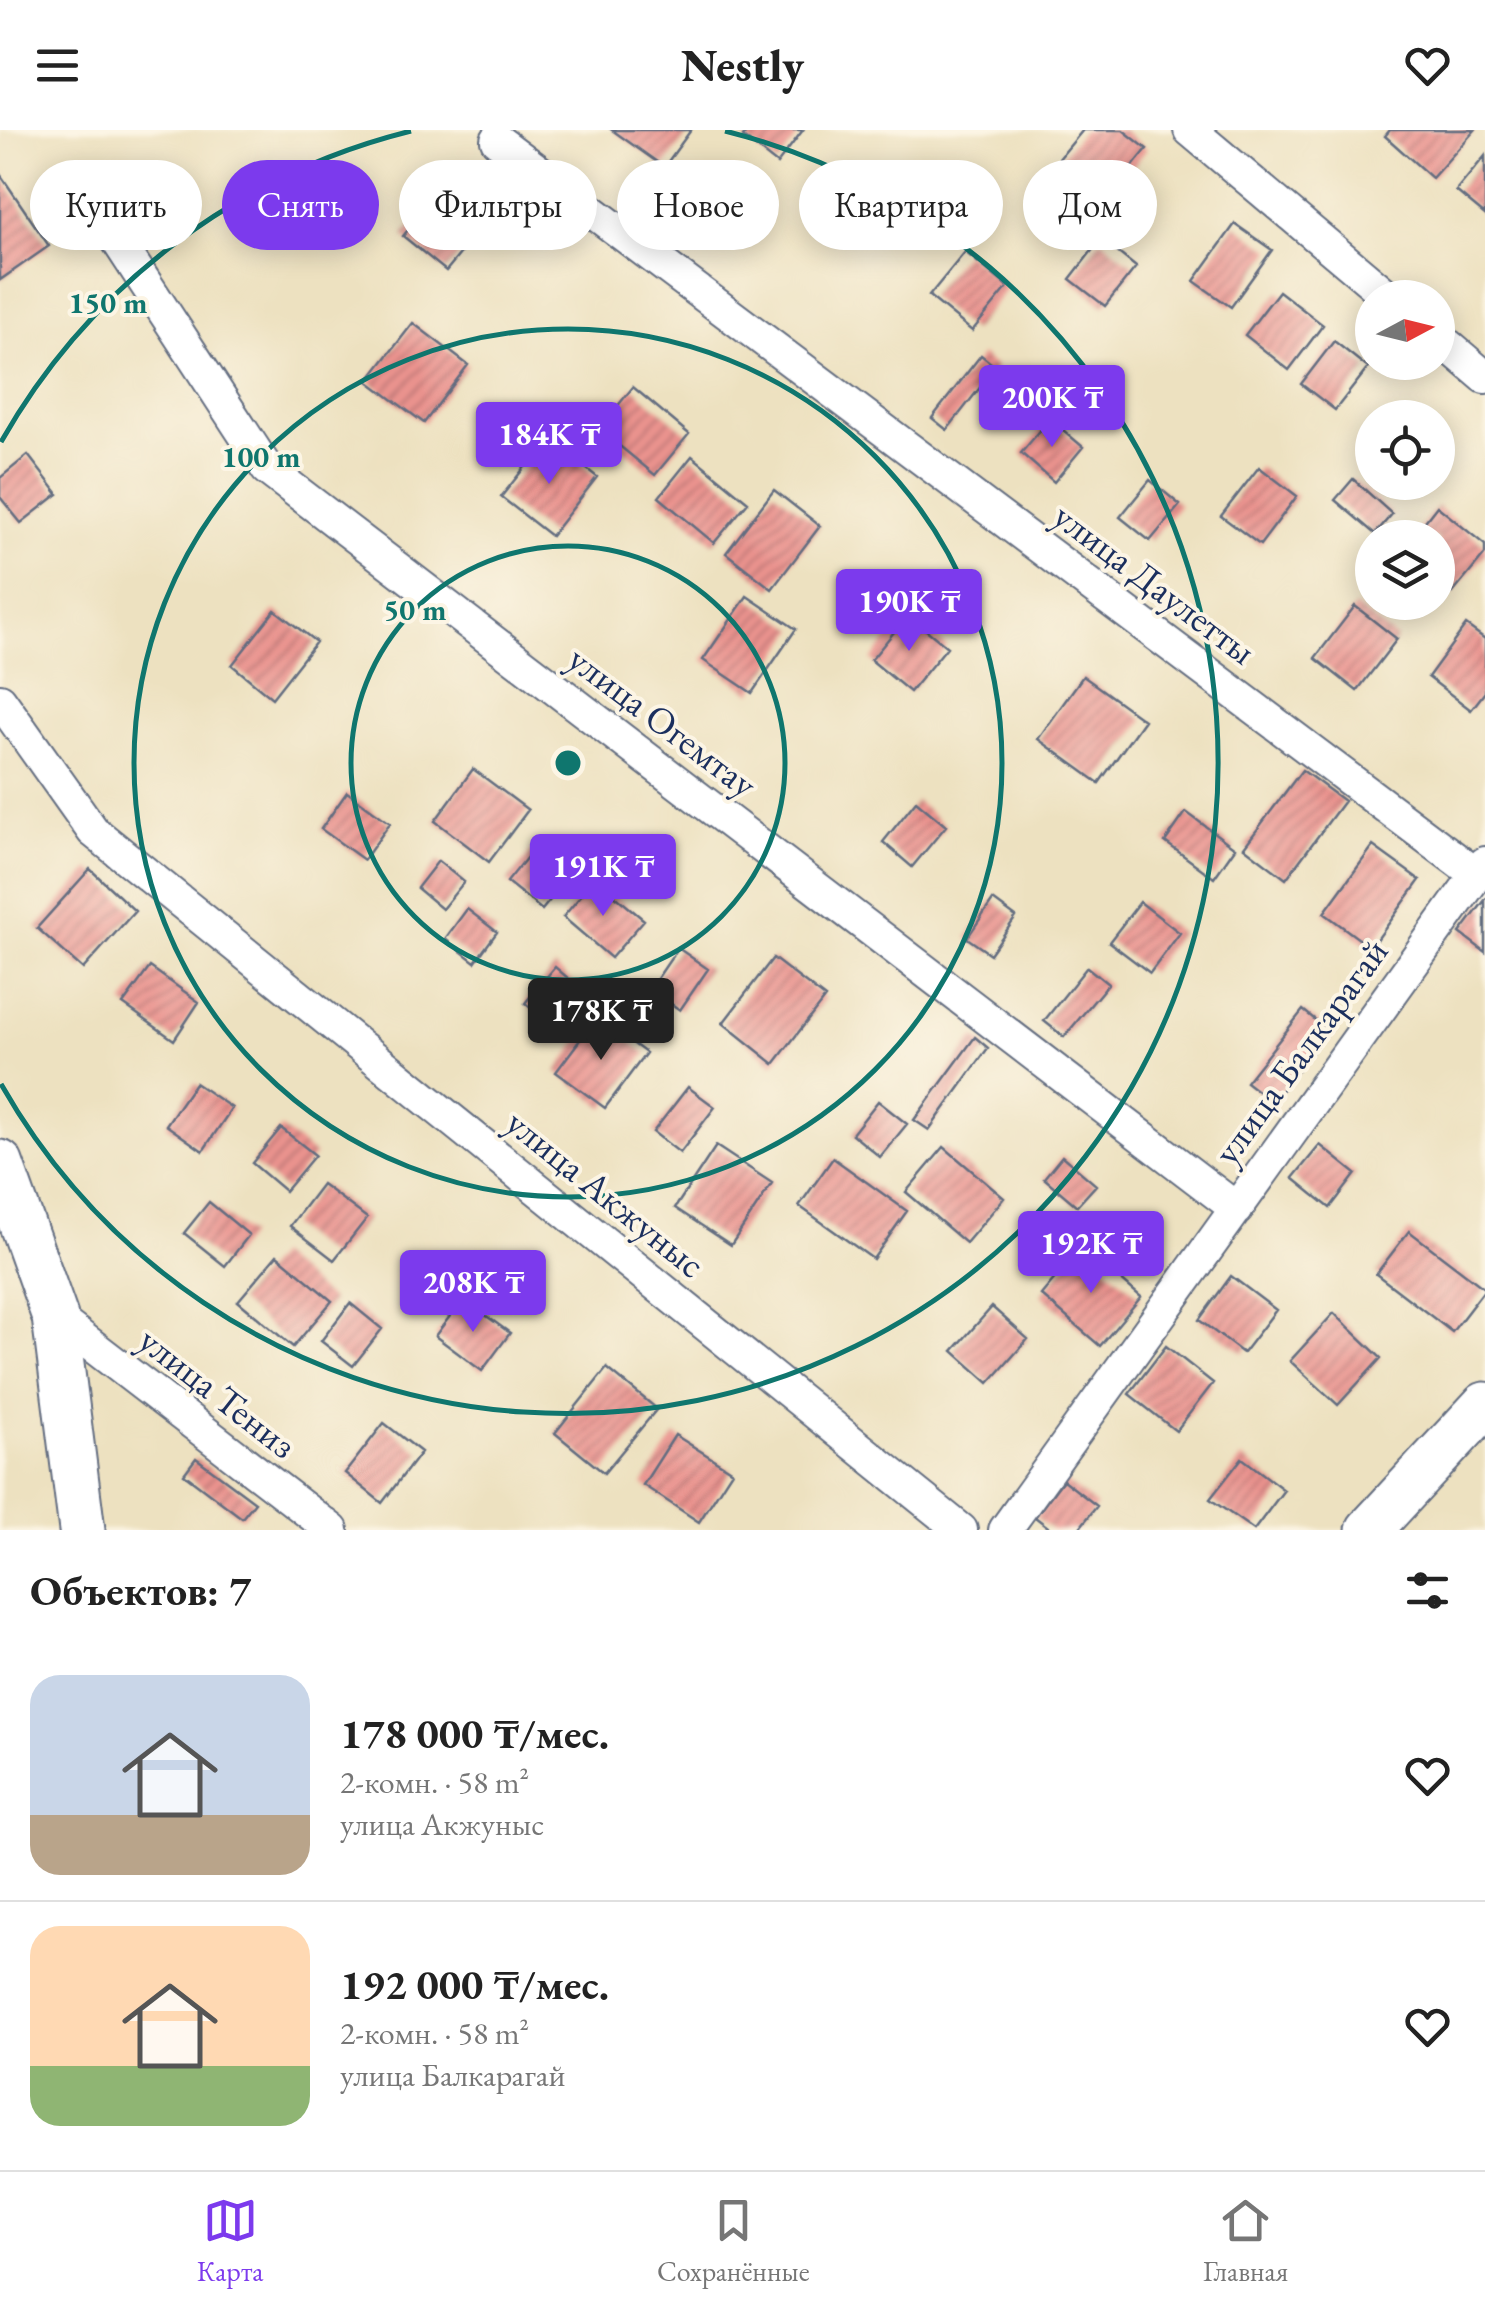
<!DOCTYPE html>
<html lang="ru">
<meta charset="utf-8">
<style>
body{margin:0;font-family:"EB Garamond",serif;background:#f2f2f2;color:#222;height:100vh;display:flex;flex-direction:column;font-size:38px;white-space:nowrap}
*{box-sizing:border-box;margin:0}
p{font-size:32px;color:#767676}
.icon{flex:none;width:55px;height:55px;fill:none;stroke:currentColor;stroke-width:2;stroke-linecap:round;stroke-linejoin:round}
.map{position:relative;height:1400px;overflow:hidden}
.panel{display:flex;flex-direction:column;background:#fff;flex:1}
.panel>*{flex:none}
.banner{position:absolute;left:30px;top:30px;width:1425px;height:90px;display:flex;gap:20px}
.needle{width:65px;rotate:83deg}
.buttons{position:absolute;left:1355px;top:150px;display:grid;gap:20px}
.buttons a{display:grid;place-items:center;width:100px;height:100px;border-radius:50%;background:#fff;box-shadow:0 5px 25px #0003;font-size:50px}
.price{position:absolute;translate:-50% -85px;padding:0 22px;border-radius:10px;background:#7c3aed;color:#fff;font-size:32px;line-height:65px;filter:drop-shadow(0 2px 5px #0008)}
.price::after{content:'';position:absolute;left:50%;top:60px;width:30px;height:22px;margin-left:-15px;background:inherit;clip-path:polygon(0 0,100% 0,50% 100%)}
.price.selected{background:#222;color:#fff}
ul{padding:0;list-style:none}
li{display:flex;align-items:center;gap:30px;height:250px;padding:0 30px}
li+li{border-top:2px solid #e0e0e0}
li span{display:grid;place-items:center;flex:none;width:280px;height:200px;border-radius:30px;color:#555}
li>.icon{margin-inline-start:auto}
span .icon{width:120px;height:120px;fill:#fffc;stroke-width:1}
li b{font-size:42px}
h2{display:flex;justify-content:space-between;align-items:center;height:120px;padding:0 30px;font-size:42px}
.chip{padding:0 35px;border-radius:45px;background:#fff;box-shadow:0 5px 25px #0003;font-size:35px;line-height:90px}
.chip.selected{background:#7c3aed;color:#fff}
header{display:flex;justify-content:space-between;align-items:center;height:130px;padding:0 30px;background:#fff;font-size:45px;font-weight:800}
.tabs{display:flex;justify-content:space-around;align-items:center;height:140px;border-top:2px solid #e0e0e0;background:#fff;font-size:28px;color:#767676}
.tabs a{display:grid;justify-items:center;gap:5px}
.tabs .selected{color:#7c3aed}
.map>svg:first-child{display:block}
.building{fill:url(#building-hatch)}
.lines{fill:none;stroke-linecap:round;stroke-linejoin:round}
.street-casing{stroke:#646d80;stroke-width:36}
.secondary-casing{stroke:#646d80;stroke-width:49}
.street{stroke:#fff;stroke-width:32}
.secondary{stroke:#fff;stroke-width:45}
.ring{fill:none;stroke:#0f766e;stroke-width:5}
.labels{text-anchor:middle;dominant-baseline:central;stroke-width:8;stroke-linejoin:round;paint-order:stroke}
.street-label{font-size:38px;fill:#1b2f5e;stroke:#fcf5e5}
.centre{fill:#0f766e;stroke:#fcf5e5;stroke-width:5}
.ring-label{font-size:30px;text-anchor:middle;font-weight:bold;fill:#0f766e;stroke:#fcf5e5;stroke-width:8;stroke-linejoin:round;paint-order:stroke}
</style>
<header><svg class="icon" aria-label="menu" viewBox="0 0 24 24"><path d="M4 6h16M4 12h16M4 18h16"/></svg>Nestly<svg class="icon" aria-label="heart" viewBox="0 0 24 24"><path d="M12 20l-8-8c-3-5 5-10 8-4 3-6 11-1 8 4z"/></svg></header>
<div class="map">
<svg width="1485" height="1400" viewBox="0 0 1485 1400">
<defs>
<pattern id="building-hatch" width="6" height="6" patternUnits="userSpaceOnUse" patternTransform="scale(2.5)"><rect width="6" height="6" fill="#ea938e"/><path d="M-1 1l2-2M0 6l6-6M5 7l2-2" fill="none" stroke="#bd7877"/></pattern>
</defs>
<rect width="100%" height="100%" fill="#fcf5e5"/>
<filter id="ink" filterUnits="userSpaceOnUse"><feTurbulence type="fractalNoise" baseFrequency=".01" numOctaves="2"/><feDisplacementMap in="SourceGraphic" scale="20" xChannelSelector="R" yChannelSelector="G"/><feConvolveMatrix kernelMatrix="1 2 1 2 8 2 1 2 1" color-interpolation-filters="sRGB"/></filter>
<filter id="wash" filterUnits="userSpaceOnUse"><feTurbulence type="fractalNoise" baseFrequency=".0048" numOctaves="4" result="noise"/><feDisplacementMap in="SourceGraphic" scale="40" xChannelSelector="R" yChannelSelector="G"/><feGaussianBlur stdDeviation="2.25" result="paint"/><feColorMatrix in="noise" values="0 0 0 0 0 0 0 0 0 0 0 0 0 0 0 0 0 1.4 0 .05"/><feComposite in="paint" operator="in"/></filter>
<g filter="url(#wash)">
<rect width="100%" height="100%" fill="#ede1c0"/>
<g id="blocks">
<path class="building" d="M612,0h79l-27,37z
M748,0h55l-26,34 -34,-27z
M1083,0h40l24,19 -46,56 -48,-39z
M1390,0h85l-43,48 -47,-42z
M1485,26v59l-29,-24z
M0,44l49,72 -49,34z
M444,56l43,35 -41,50 -43,-35z
M1235,94l37,26 -41,57 -37,-26z
M1101,109l35,28 -31,39 -35,-27z
M965,122l43,35 -36,44 -43,-35z
M1279,161l44,34 -34,45 -44,-35z
M413,193l55,42 -44,58 -56,-42z
M1334,211l34,27 -33,42 -34,-26z
M981,225l15,12 -49,63 -15,-12z
M633,257l56,47 -34,41 -56,-46z
M1050,289l33,28 -29,35 -33,-29z
M548,308l49,39 -46,59 -50,-39z
M28,325l30,39 -37,29 -21,-26v-19z
M692,326l56,46 -34,41 -55,-46z
M1259,337l38,29 -37,49 -39,-29z
M1353,349l39,35 -17,20 -40,-34z
M1150,350l30,25 -30,36 -30,-24z
M774,360l46,36 -48,63 -46,-36z
M1437,376l48,39v9l-32,39 -15,-13v-42h-26z
M747,466l49,33 -44,64 -49,-33z
M1355,476l42,33 -40,52 -42,-33z
M275,480l41,32 -44,56 -40,-33z
M908,485l39,32 -37,45 -39,-32z
M1466,495l19,14v53l-14,18 -43,-33z
M1083,546l61,44 -45,63 -61,-44z
M473,639l55,41 -39,52 -54,-41z
M1302,640l42,31 -58,78 -42,-32z
M347,662l43,31 -26,37 -43,-31z
M916,671l30,25 -34,41 -29,-25z
M1186,682l49,36 -21,30 -49,-36z
M536,716l35,28 -29,36 -35,-28z
M1373,716l47,34 -49,68 -47,-35z
M438,731l26,21 -22,27 -25,-21z
M90,739l45,42 -52,58 -46,-41z
M595,749l49,41 -33,38 -48,-41z
M993,770l23,17 -26,37 -23,-16z
M1485,770v52l-25,-19z
M1140,772l40,31 -30,40 -41,-31z
M467,779l30,23 -22,30 -30,-23z
M678,818l30,21 -28,41 -30,-21z
M773,828l52,40 -51,66 -51,-41z
M150,837l49,35 -25,38 -51,-36z
M555,837l22,19 -30,36 -22,-19z
M1087,837l21,17 -44,53 -20,-16z
M1303,880l26,21 -57,71 -26,-20z
M597,887l49,36 -41,55 -49,-36z
M975,907l13,11 -59,82 -15,-10z
M195,953l37,25 -29,43 -37,-26z
M688,957l27,20 -35,46 -27,-21z
M878,971l29,23 -27,33 -28,-23z
M281,998l34,27 -30,36 -33,-28z
M1320,1015l36,29 -26,34 -37,-30z
M716,1016l56,37 -41,62 -56,-37z
M944,1017l60,51 -38,45 -60,-51z
M1062,1026l34,29 -19,21 -33,-28z
M833,1028l74,53 -34,48 -74,-53z
M322,1054l45,34 -33,42 -44,-34z
M209,1072l40,33 -24,31 -41,-33z
M1409,1101l76,58 -33,43 -76,-58z
M1082,1116l59,51 -41,49 -59,-51z
M277,1125l55,46 -39,46 -55,-46z
M1231,1146l45,34 -33,43 -44,-33z
M463,1169l47,34 -28,38 -47,-35z
M350,1173l32,26 -29,37 -32,-25z
M992,1177l36,32 -39,44 -36,-32z
M1334,1183l47,45 -43,47 -48,-44z
M1166,1216l47,37 -37,48 -47,-37z
M607,1238l50,41 -53,64 -49,-40z
M384,1293l37,29 -39,51 -37,-30z
M675,1305l57,36 -33,51 -56,-37z
M196,1328l59,44 -13,16 -58,-44z
M1242,1328l42,32 -30,40 -44,-31z
M1063,1350l34,26 -19,24h-26l-17,-13z"/>
</g>
</g>
<g filter="url(#ink)">
<use href="#blocks" fill-opacity="0" stroke="#646d80" stroke-width="2.5"/>
<g class="lines">
<defs>
<path id="street" d="M1190,0l200,168
M497,10l980,735
M112,102l155,237 970,740
M1438,207l47,40
M0,570l93,131 868,699
M55,1187l277,213
M1005,1400l480,-667"/>
<path id="secondary" d="M0,1033l55,154 27,213
M1369,1400l116,-125"/>
</defs>
<use href="#street" class="street-casing"/>
<use href="#secondary" class="secondary-casing"/>
<use href="#street" class="street"/>
<use href="#secondary" class="secondary"/>
</g>
</g>
<g class="ring">
<circle cx="568" cy="633" r="217"/>
<circle cx="568" cy="633" r="434"/>
<path d="M1 312A651 651 0 0 1 411 1M725 1A651 651 0 1 1 1 954"/>
</g>
<g class="labels">
<g class="street-label">
<text transform="translate(1155 453) rotate(37)">улица Даулетты</text>
<text transform="translate(663 591) rotate(37)">улица Огемтау</text>
<text transform="translate(1300 921) rotate(-54)">улица Балкарагай</text>
<text transform="translate(606 1063) rotate(39)">улица Акжуныс</text>
<text transform="translate(218 1262) rotate(38)">улица Тениз</text>
</g>
</g>
<circle cx="568" cy="633" r="15" class="centre"/>
<g class="ring-label">
<text x="108" y="183">150 m</text>
<text x="261" y="337">100 m</text>
<text x="415" y="490">50 m</text>
</g>
</svg>
<div class="buttons">
<a><svg class="needle" viewBox="-14 -14 28 28"><path d="M0-13l5 13h-10z" fill="#e53935"/><path d="M0 13l5-13h-10z" fill="#767676"/></svg></a>
<a><svg class="icon" aria-label="locate" viewBox="0 0 24 24"><circle cx="12" cy="12" r="6"/><path d="M12 2v4M12 18v4M2 12h4M18 12h4"/></svg></a>
<a><svg class="icon" aria-label="layers" viewBox="0 0 24 24"><path d="M12 4l9 5-9 5-9-5zM3 14l9 5 9-5"/></svg></a>
</div>
<b class="price" style="left:1052px;top:320px">200K ₸</b>
<b class="price" style="left:549px;top:357px">184K ₸</b>
<b class="price" style="left:909px;top:524px">190K ₸</b>
<b class="price" style="left:603px;top:789px">191K ₸</b>
<b class="price selected" style="left:601px;top:933px">178K ₸</b>
<b class="price" style="left:1091px;top:1166px">192K ₸</b>
<b class="price" style="left:473px;top:1205px">208K ₸</b>
<div class="banner">
<a class="chip">Купить</a>
<a class="chip selected">Снять</a>
<a class="chip">Фильтры</a>
<a class="chip">Новое</a>
<a class="chip">Квартира</a>
<a class="chip">Дом</a>
</div>
</div>
<section class="panel">
<h2>Объектов: 7<svg class="icon" aria-label="filters" viewBox="0 0 24 24"><path d="M4 7h16M4 17h16"/><circle cx="9" cy="7" r="2"/><circle cx="15" cy="17" r="2"/></svg></h2>
<ul>
<li><span style="background:linear-gradient(#c9d6e8 70%,#b9a48a 0)"><svg class="icon" aria-label="home" viewBox="0 0 24 24"><path d="M3 11l9-7 9 7M6 9v11h12V9"/></svg></span><div><b>178 000 ₸/мес.</b><p>2-комн. · 58 m²</p><p>улица Акжуныс</p></div><svg class="icon" aria-label="heart" viewBox="0 0 24 24"><path d="M12 20l-8-8c-3-5 5-10 8-4 3-6 11-1 8 4z"/></svg></li>
<li><span style="background:linear-gradient(#ffd9b3 70%,#8fb573 0)"><svg class="icon" aria-label="home" viewBox="0 0 24 24"><path d="M3 11l9-7 9 7M6 9v11h12V9"/></svg></span><div><b>192 000 ₸/мес.</b><p>2-комн. · 58 m²</p><p>улица Балкарагай</p></div><svg class="icon" aria-label="heart" viewBox="0 0 24 24"><path d="M12 20l-8-8c-3-5 5-10 8-4 3-6 11-1 8 4z"/></svg></li>
</ul>
</section>
<nav class="tabs">
<a class="selected"><svg class="icon" aria-label="map" viewBox="0 0 24 24"><path d="M3 6l6-2 6 2 6-2v14l-6 2-6-2-6 2zM9 4v14M15 6v14"/></svg>Карта</a>
<a><svg class="icon" aria-label="saved" viewBox="0 0 24 24"><path d="M7 4h10v16l-5-4-5 4z"/></svg>Сохранённые</a>
<a><svg class="icon" aria-label="home" viewBox="0 0 24 24"><path d="M3 11l9-7 9 7M6 9v11h12V9"/></svg>Главная</a>
</nav>
